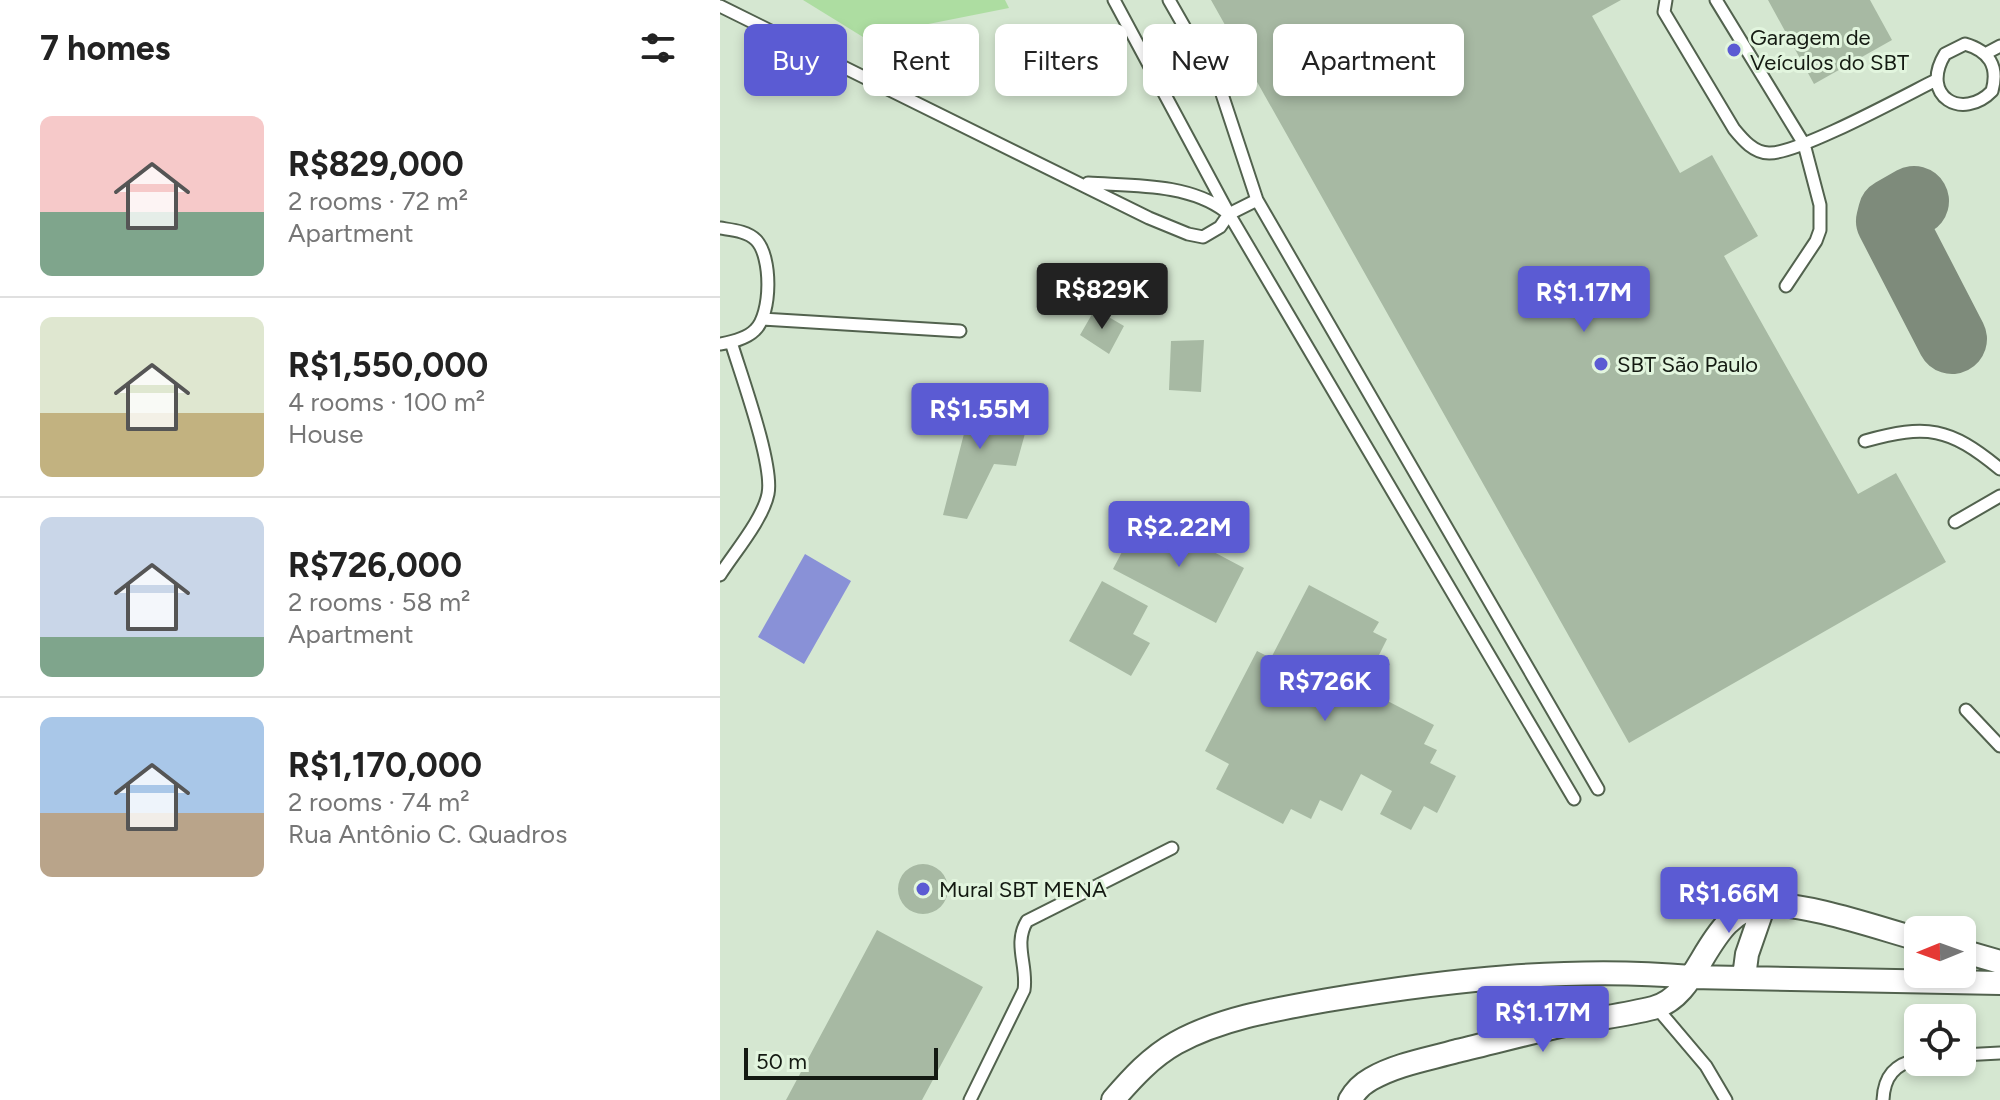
<!DOCTYPE html>
<meta charset="utf-8">
<style>
body{margin:0;font-family:Figtree,sans-serif;background:#f6f6f6;color:#222;height:100vh;display:flex;flex-direction:column;font-size:30px;white-space:nowrap}
*{box-sizing:border-box;margin:0}
p{font-size:26px;color:#767676}
.icon{flex:none;width:44px;height:44px;fill:none;stroke:currentColor;stroke-width:2;stroke-linecap:round;stroke-linejoin:round}
.map{position:relative;flex:1;overflow:hidden}
.panel{display:flex;flex-direction:column;background:#fff;width:720px}
.panel>*{flex:none}
.top-card{position:absolute;left:24px;top:24px;width:760px;height:72px;display:flex;gap:16px}
.needle{width:52px;rotate:269deg}
.tools{position:absolute;left:1184px;top:916px;display:grid;gap:16px}
.tools a{display:grid;place-items:center;width:72px;height:72px;border-radius:12px;background:#fff;box-shadow:0 4px 12px #0003;font-size:40px}
.scale{position:absolute;left:24px;bottom:20px;width:194px;box-sizing:border-box;padding-left:8px;border:4px solid #141a12;border-top:0;font-size:22px;line-height:28px;white-space:nowrap;color:#141a12;-webkit-text-stroke:6px #e2f5de;paint-order:stroke}
.price{position:absolute;translate:-50% -68px;padding:0 18px;border-radius:8px;background:#5b5bd3;color:#fff;font-size:26px;line-height:52px;filter:drop-shadow(0 2px 4px #0008)}
.price::after{content:'';position:absolute;left:50%;top:48px;width:24px;height:18px;margin-left:-12px;background:inherit;clip-path:polygon(0 0,100% 0,50% 100%)}
.price.on{background:#222;color:#fff}
ul{padding:0;list-style:none}
li{display:flex;align-items:center;gap:24px;height:200px;padding:0 40px}
li+li{border-top:2px solid #e0e0e0}
li span{display:grid;place-items:center;flex:none;width:224px;height:160px;border-radius:12px;color:#555}
li>.icon{margin-inline-start:auto}
span .icon{width:96px;height:96px;fill:#fffc;stroke-width:1}
li b{font-size:34px}
h2{display:flex;justify-content:space-between;align-items:center;height:96px;padding:0 40px;font-size:34px}
.tag{padding:0 28px;border-radius:12px;background:#fff;box-shadow:0 4px 12px #0003;font-size:28px;line-height:72px}
.tag.on{background:#5b5bd3;color:#fff}
main{display:flex;flex:1;min-height:0}
.map>svg:first-child{display:block}
.green{fill:#addda1}
.water{fill:#8991d7}
.lines{fill:none;stroke-linecap:round;stroke-linejoin:round}
.taxiway{stroke:#7e8b7b;stroke-width:70}
.building{fill:#a7b9a3}
.service-casing{stroke:#52624e;stroke-width:15}
.minor-casing{stroke:#52624e;stroke-width:26}
.service{stroke:#fff;stroke-width:11}
.minor{stroke:#fff;stroke-width:22}
.poi-dot{fill:#5b5bd3;stroke:#e2f5de;stroke-width:3}
.labels{text-anchor:middle;dominant-baseline:central;stroke-width:6;stroke-linejoin:round;paint-order:stroke}
.poi-label{font-size:22px;fill:#141a12;stroke:#e2f5de;text-anchor:start}
</style>
<main>
<section class="panel">
<h2>7 homes<svg class="icon" aria-label="filters" viewBox="0 0 24 24"><path d="M4 7h16M4 17h16"/><circle cx="9" cy="7" r="2"/><circle cx="15" cy="17" r="2"/></svg></h2>
<ul>
<li><span style="background:linear-gradient(#f6c9c9 60%,#7fa58c 0)"><svg class="icon" aria-label="home" viewBox="0 0 24 24"><path d="M3 11l9-7 9 7M6 9v11h12V9"/></svg></span><div><b>R$829,000</b><p>2 rooms · 72 m²</p><p>Apartment</p></div></li>
<li><span style="background:linear-gradient(#dfe7d0 60%,#c2b280 0)"><svg class="icon" aria-label="home" viewBox="0 0 24 24"><path d="M3 11l9-7 9 7M6 9v11h12V9"/></svg></span><div><b>R$1,550,000</b><p>4 rooms · 100 m²</p><p>House</p></div></li>
<li><span style="background:linear-gradient(#c9d6e8 75%,#7fa58c 0)"><svg class="icon" aria-label="home" viewBox="0 0 24 24"><path d="M3 11l9-7 9 7M6 9v11h12V9"/></svg></span><div><b>R$726,000</b><p>2 rooms · 58 m²</p><p>Apartment</p></div></li>
<li><span style="background:linear-gradient(#a9c7e8 60%,#b9a48a 0)"><svg class="icon" aria-label="home" viewBox="0 0 24 24"><path d="M3 11l9-7 9 7M6 9v11h12V9"/></svg></span><div><b>R$1,170,000</b><p>2 rooms · 74 m²</p><p>Rua Antônio C. Quadros</p></div></li>
</ul>
</section>
<div class="map">
<svg width="1280" height="1100" viewBox="0 0 1280 1100">
<rect width="100%" height="100%" fill="#d5e7d1"/>
<path class="green" d="M83,0h202l4,8 -146,29z"/>
<path class="water" d="M85,554l46,27 -47,83 -46,-27z"/>
<g class="lines">
<path class="taxiway" d="M1194,201l-21,12 -2,8 61,118"/>
</g>
<path class="building" d="M491,0h410l-29,16 88,157 32,-18 46,81 -34,20 134,238 38,-21 50,89 -317,181z
M1048,0h102l22,40 -78,44z
M375,309l29,17 -15,28 -29,-19z
M484,340l-3,52 -32,-2 2,-49z
M254,395l33,9 -4,20 23,6 -10,36 -22,-2 -27,55 -24,-4 23,-89 -25,-5 3,-13 26,5z
M422,514l102,54 -28,55 -103,-54z
M382,581l46,25 -15,28 17,9 -19,33 -62,-35z
M589,585l70,37 -6,10 14,7 -9,18 12,7 -16,30 60,31 -10,19 13,6 -7,13 26,13 -19,37 -13,-7 -13,24 -31,-16 12,-23 -31,-17 -19,37 -22,-11 -9,19 -20,-10 -8,15 -67,-35 13,-25 -24,-13 52,-100 14,7z
M178 889a25 25 0 1 1 50 0a25 25 0 1 1-50 0Z
M157,930l106,57 -61,113h-136z"/>
<g class="lines">
<defs>
<path id="service" d="M394,0l115,214 345,585
M449,0l52,91 36,109 341,589
M946,0l-2,12 70,117c9,11 20,24 35,24 29,1 135,-57 167,-73
M996,0l88,144 16,61v25l-4,11 -30,45
M0,6l429,212 39,16 15,3 17,-10 9,-13 28,-14
M1245,44c24,7 34,22 27,47 -29,30 -73,6 -47,-37z
M1265,54l15,-8
M368,183c44,3 100,0 137,28
M0,228c12,2 27,3 36,12 16,16 16,74 -1,90 -9,9 -23,12 -35,14
M42,319l198,12
M1145,441c62,-17 84,-14 135,28
M1235,522l45,-26
M0,575c14,-22 43,-56 48,-81 6,-29 -27,-119 -37,-152
M1246,710l34,36
M936,1007l50,59 20,34
M1242,1055l38,-2
M250,1100l54,-110c4,-24 -11,-46 3,-69l145,-73
M1163,1100c1,-24 12,-36 35,-41"/>
<path id="minor" d="M1242,951l38,11
M1024,977l3,-23 17,-49
M393,1100c19,-22 38,-43 63,-57 45,-25 101,-34 152,-43 117,-20 244,-34 363,-23l309,6
M630,1100c5,-9 12,-16 21,-21 26,-15 58,-20 86,-28 38,-9 75,-19 112,-27 28,-6 56,-9 84,-16 51,-13 51,-97 112,-103 39,-3 113,23 153,34"/>
</defs>
<use href="#service" class="service-casing"/>
<use href="#minor" class="minor-casing"/>
<use href="#service" class="service"/>
<use href="#minor" class="minor"/>
</g>
<g class="poi-dot">
<circle cx="1014" cy="50" r="8"/>
<circle cx="881" cy="364" r="8"/>
<circle cx="203" cy="889" r="8"/>
</g>
<g class="labels">
<g class="poi-label">
<text x="1030" y="37">Garagem de<tspan x="1030" dy="25">Veículos do SBT</tspan></text>
<text x="897" y="364">SBT São Paulo</text>
<text x="219" y="889">Mural SBT MENA</text>
</g>
</g>
</svg>
<div class="tools">
<a><svg class="needle" viewBox="-14 -14 28 28"><path d="M0-13l5 13h-10z" fill="#e53935"/><path d="M0 13l5-13h-10z" fill="#767676"/></svg></a>
<a><svg class="icon" aria-label="locate" viewBox="0 0 24 24"><circle cx="12" cy="12" r="6"/><path d="M12 2v4M12 18v4M2 12h4M18 12h4"/></svg></a>
</div>
<div class="scale">50 m</div>
<b class="price on" style="left:382px;top:331px">R$829K</b>
<b class="price" style="left:864px;top:334px">R$1.17M</b>
<b class="price" style="left:260px;top:451px">R$1.55M</b>
<b class="price" style="left:459px;top:569px">R$2.22M</b>
<b class="price" style="left:605px;top:723px">R$726K</b>
<b class="price" style="left:1009px;top:935px">R$1.66M</b>
<b class="price" style="left:823px;top:1054px">R$1.17M</b>
<div class="top-card">
<a class="tag on">Buy</a>
<a class="tag">Rent</a>
<a class="tag">Filters</a>
<a class="tag">New</a>
<a class="tag">Apartment</a>
</div>
</div>
</main>
